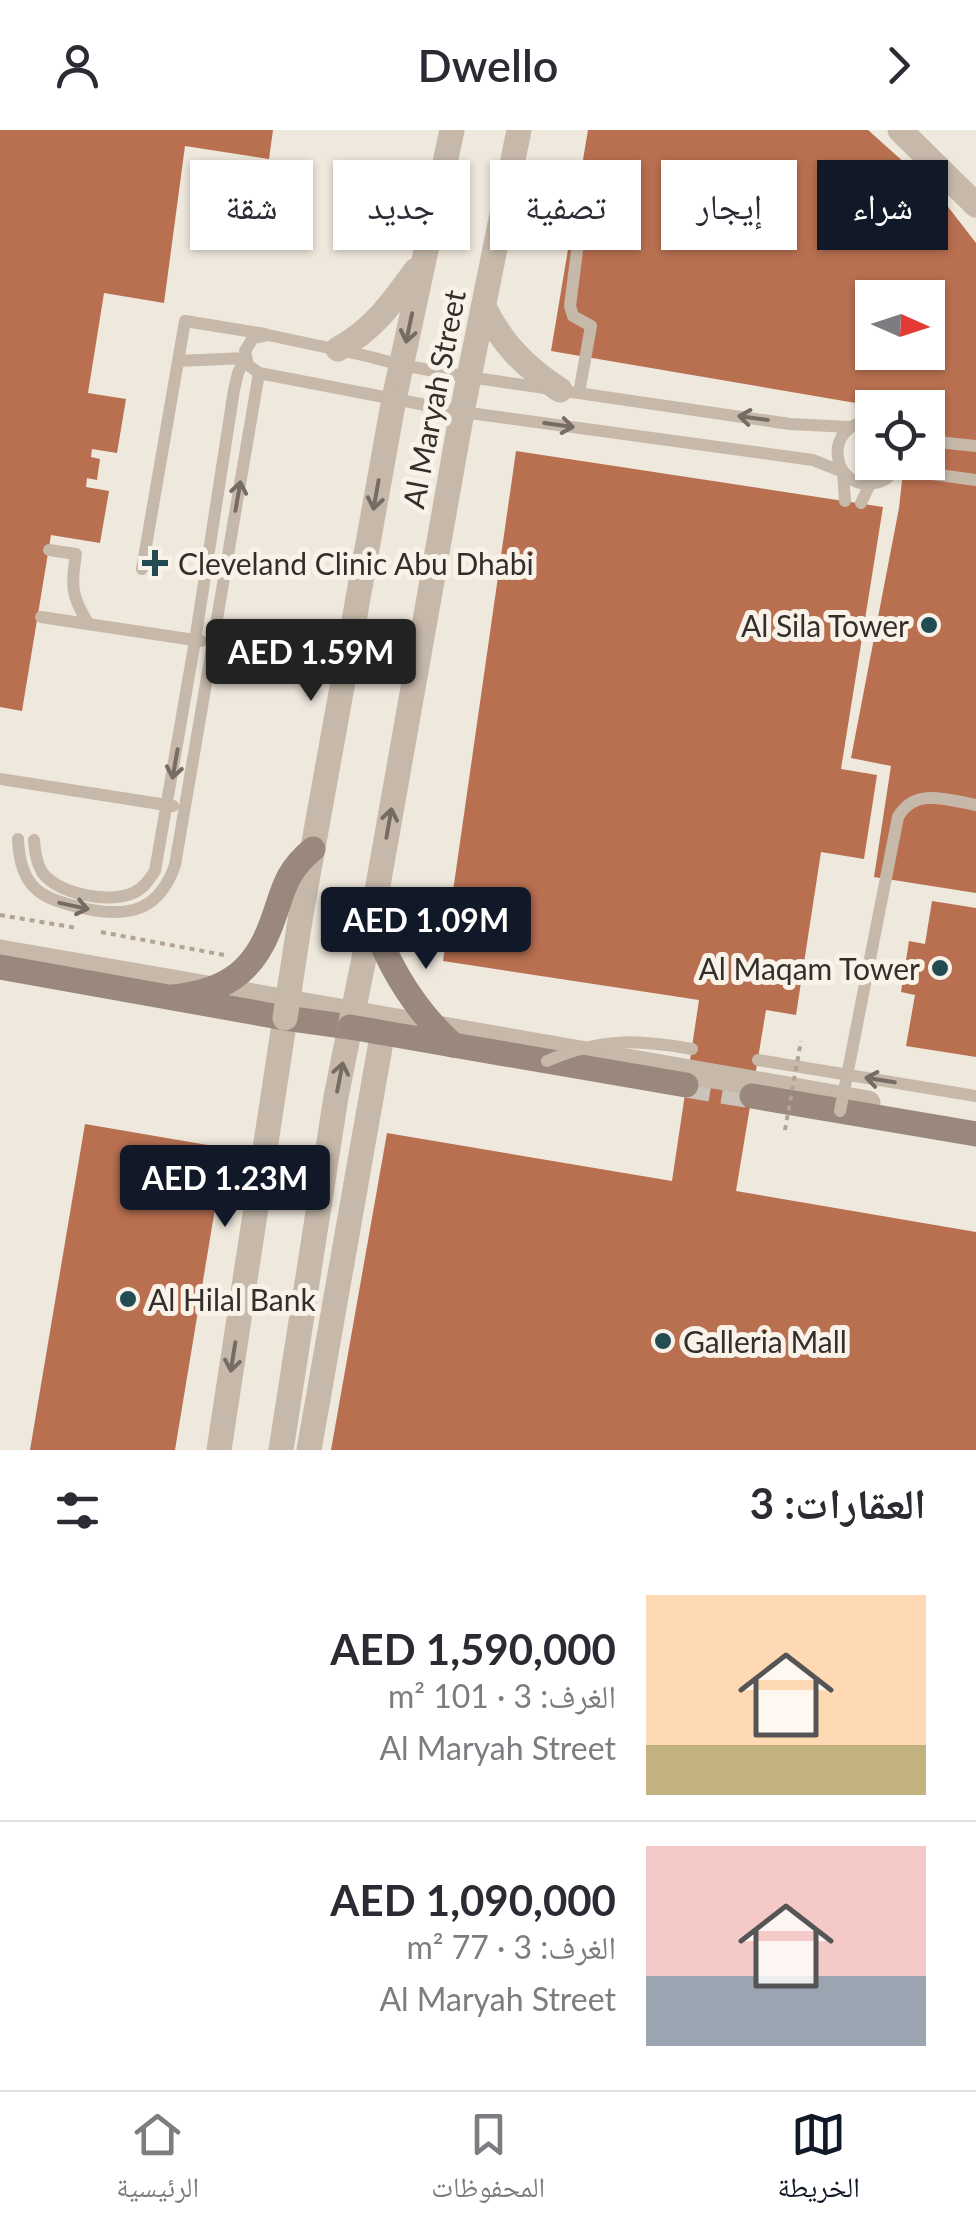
<!DOCTYPE html>
<html lang="ar">
<meta charset="utf-8">
<style>
body{margin:0;font-family:Lato,"Noto Naskh Arabic",sans-serif;background:#f2f2f3;color:#2b2b33;direction:rtl;height:100vh;display:flex;flex-direction:column;font-size:38px;white-space:nowrap}
*{box-sizing:border-box;margin:0}
p{font-size:32px;color:#7c7c81}
.icon{flex:none;width:55px;height:55px;fill:none;stroke:currentColor;stroke-width:2;stroke-linecap:round;stroke-linejoin:round}
.map{position:relative;height:1320px;overflow:hidden;direction:ltr}
.drawer{display:flex;flex-direction:column;background:#fff;flex:1}
.drawer>*{flex:none}
.guide{position:absolute;left:30px;top:30px;width:918px;height:90px;direction:rtl;display:flex;gap:20px}
.needle{width:65px;rotate:93deg}
.buttons{position:absolute;left:855px;top:150px;display:grid;gap:20px}
.buttons a{display:grid;place-items:center;width:90px;height:90px;border-radius:0px;background:#fff;box-shadow:0 2px 8px #0004;font-size:50px}
.price{position:absolute;translate:-50% -85px;padding:0 22px;border-radius:10px;background:#111827;color:#fff;font-size:32px;line-height:65px;filter:drop-shadow(0 2px 5px #0008)}
.price::after{content:'';position:absolute;left:50%;top:60px;width:30px;height:22px;margin-left:-15px;background:inherit;clip-path:polygon(0 0,100% 0,50% 100%)}
.price.on{background:#222;color:#fff}
ul{padding:0;list-style:none}
li{display:flex;align-items:center;gap:30px;height:250px;padding:0 50px}
li+li{border-top:2px solid #e1e1e2}
li span{display:grid;place-items:center;flex:none;width:280px;height:200px;border-radius:0px;color:#555}
li>.icon{margin-inline-start:auto}
span .icon{width:120px;height:120px;fill:#fffc;stroke-width:1}
li b{font-size:42px}
h2{display:flex;justify-content:space-between;align-items:center;height:120px;padding:0 50px;font-size:42px}
.tag{padding:0 35px;border-radius:0px;background:#fff;box-shadow:0 2px 8px #0004;font-size:35px;line-height:90px}
.tag.on{background:#111827;color:#fff}
header{display:flex;justify-content:space-between;align-items:center;height:130px;padding:0 50px;background:#fff;font-size:45px;font-weight:600}
.menu{display:flex;justify-content:space-around;align-items:center;height:140px;border-top:2px solid #e1e1e2;background:#fff;font-size:28px;color:#7c7c81}
.menu a{display:grid;justify-items:center;gap:5px}
.menu .on{color:#111827}
.map>svg:first-child{display:block}
.building{fill:#b97051;fill-rule:evenodd}
.lines{fill:none;stroke-linecap:round;stroke-linejoin:round}
.secondary-tunnel{stroke:#cac3b9;stroke-width:25;stroke-dasharray:25 12;stroke-linecap:butt}
.path{stroke:#b2a394;stroke-width:4;stroke-dasharray:5 5;stroke-linecap:butt}
.service{stroke:#c6b9aa;stroke-width:12}
.minor{stroke:#c6b9aa;stroke-width:25}
.tertiary{stroke:#c6b9aa;stroke-width:25}
.secondary{stroke:#9a887c;stroke-width:25}
.path-bridge{stroke:#b2a394;stroke-width:4;stroke-dasharray:5 5;stroke-linecap:butt}
.service-bridge{stroke:#c6b9aa;stroke-width:12}
.tertiary-bridge{stroke:#c6b9aa;stroke-width:25}
.secondary-bridge{stroke:#9a887c;stroke-width:25}
.oneway{stroke:#766c63}
.poi-dot{fill:#234c52;stroke:#f8f2e9;stroke-width:4}
.labels{text-anchor:middle;dominant-baseline:central;stroke-width:10;stroke-linejoin:round;paint-order:stroke}
.street-label{font-size:30px;fill:#352d29;stroke:#f8f2e9}
.poi-label{font-size:30px;fill:#352d29;stroke:#f8f2e9;text-anchor:start}
</style>
<header><svg class="icon" aria-label="forward" viewBox="0 0 24 24"><path d="M9 5l7 7-7 7"/></svg>Dwello<svg class="icon" aria-label="person" viewBox="0 0 24 24"><circle cx="12" cy="8" r="4"/><path d="M4 21q1-7 8-7t8 7"/></svg></header>
<div class="map">
<svg width="976" height="1320" viewBox="0 0 976 1320">
<rect width="100%" height="100%" fill="#efe8dd"/>
<path class="building" d="M0,0h273l-4,29 -84,-13 -21,157 -60,-10 -16,100 38,6 -9,54 -25,-4 -1,8 9,2 -3,21 -10,-2 -1,9 23,4 -9,52 -49,-8 -29,176 -22,-4z
M588,0h280l67,60 41,53v650l-102,-16 17,-111 -40,-8 48,-250 5,-46h24v-54h-43l-334,-57zM872,168h56v54h-56z
M516,321l367,56 -42,262 36,6 -13,84 -43,-7 -25,163 -30,-5 -30,181 240,41v218h-645l56,-317 285,48 27,-181 -256,-39z
M932,771l44,7v149l-70,-11 9,-51 -14,-3 8,-51 16,3z
M85,994l140,24 -50,302h-145z"/>
<g class="lines">
<path class="secondary-tunnel" d="M686,955l66,11"/>
<path class="path" d="M0,785l77,13
M101,802l123,23"/>
<path class="service" d="M579,263l12,-67 -18,-10 -3,-10 9,-71 7,-12 4,-21
M872,291c-51,2 -41,70 2,62 13,-2 19,-9 24,-21
M928,311l48,5
M895,339l81,11
M845,371l-2,-29 -30,-12 -351,-48 -203,-39 -11,-8 -3,-14 8,-13 15,-3 99,21 34,9 68,12 321,47 60,3
M861,373l9,-19
M49,420l27,4c-5,31 -5,42 12,69
M142,439l43,-248 80,13
M41,487l160,24
M0,649l173,27
M18,709c2,51 24,60 69,70 44,9 73,0 88,-44l84,-492
M34,710c1,11 2,22 8,32 15,22 67,32 91,21 10,-4 16,-13 22,-22l40,-230 39,-251 4,-17 7,-15 -67,3
M758,930l218,36"/>
<path class="minor" d="M900,0l76,75
M0,822l868,151
M309,1320l76,-431"/>
<path class="tertiary" d="M484,177c18,37 42,61 76,83
M338,219c35,-19 55,-47 78,-79
M394,269l58,-269
M372,789l90,-507 57,-282
M219,1320l66,-432
M281,1320l55,-353 14,-70"/>
<path class="secondary" d="M0,837l285,51 65,9
M453,915l233,40
M752,966l224,38"/>
<path class="path-bridge" d="M785,1000l16,-89"/>
<path class="service-bridge" d="M547,931c53,-23 89,-22 145,-12
M840,981l58,-294c17,-30 50,-17 78,-12"/>
<path class="tertiary-bridge" d="M285,888l16,-104 93,-515
M350,897l22,-108"/>
<path class="secondary-bridge" d="M372,789c17,49 42,90 81,126
M173,867c48,-5 78,-22 96,-67 14,-34 13,-56 44,-81
M350,897l103,18"/>
</g>
<defs><path id="oneway-shaft" d="M-6 0H5M1.5-3L5.5 0L1.5 3" fill="none" stroke-width="1.6" stroke-linecap="round" stroke-linejoin="round" transform="scale(2.5)"/></defs>
<g class="oneway">
<use href="#oneway-shaft" transform="translate(409 198) rotate(102)"/>
<use href="#oneway-shaft" transform="translate(753 288) rotate(-172)"/>
<use href="#oneway-shaft" transform="translate(559 295) rotate(8)"/>
<use href="#oneway-shaft" transform="translate(376 365) rotate(100)"/>
<use href="#oneway-shaft" transform="translate(238 366) rotate(-80)"/>
<use href="#oneway-shaft" transform="translate(175 634) rotate(100)"/>
<use href="#oneway-shaft" transform="translate(389 693) rotate(-80)"/>
<use href="#oneway-shaft" transform="translate(74 776) rotate(12)"/>
<use href="#oneway-shaft" transform="translate(340 947) rotate(-79)"/>
<use href="#oneway-shaft" transform="translate(880 950) rotate(-171)"/>
<use href="#oneway-shaft" transform="translate(233 1227) rotate(99)"/>
</g>
<g class="poi-dot">
<path d="M150 418h10v10h10v10h-10v10h-10v-10h-10v-10h10z"/>
<circle cx="929" cy="495" r="10"/>
<circle cx="940" cy="838" r="10"/>
<circle cx="128" cy="1169" r="10"/>
<circle cx="663" cy="1211" r="10"/>
</g>
<g class="labels">
<g class="street-label">
<text transform="translate(433 269) rotate(-79)">Al Maryah Street</text>
</g>
<g class="poi-label">
<text x="178" y="433">Cleveland Clinic Abu Dhabi</text>
<text x="909" y="495" text-anchor="end">Al Sila Tower</text>
<text x="920" y="838" text-anchor="end">Al Maqam Tower</text>
<text x="148" y="1169">Al Hilal Bank</text>
<text x="683" y="1211">Galleria Mall</text>
</g>
</g>
</svg>
<div class="buttons">
<a><svg class="needle" viewBox="-14 -14 28 28"><path d="M0-13l5 13h-10z" fill="#e53935"/><path d="M0 13l5-13h-10z" fill="#7c7c81"/></svg></a>
<a><svg class="icon" aria-label="locate" viewBox="0 0 24 24"><circle cx="12" cy="12" r="6"/><path d="M12 2v4M12 18v4M2 12h4M18 12h4"/></svg></a>
</div>
<b class="price on" style="left:311px;top:574px">AED 1.59M</b>
<b class="price" style="left:426px;top:842px">AED 1.09M</b>
<b class="price" style="left:225px;top:1100px">AED 1.23M</b>
<div class="guide">
<a class="tag on">شراء</a>
<a class="tag">إيجار</a>
<a class="tag">تصفية</a>
<a class="tag">جديد</a>
<a class="tag">شقة</a>
</div>
</div>
<section class="drawer">
<h2>العقارات: 3<svg class="icon" aria-label="filters" viewBox="0 0 24 24"><path d="M4 7h16M4 17h16"/><circle cx="9" cy="7" r="2"/><circle cx="15" cy="17" r="2"/></svg></h2>
<ul>
<li><span style="background:linear-gradient(#ffd9b3 75%,#c2b280 0)"><svg class="icon" aria-label="home" viewBox="0 0 24 24"><path d="M3 11l9-7 9 7M6 9v11h12V9"/></svg></span><div><b>AED 1,590,000</b><p>الغرف: 3 · 101 m²</p><p>Al Maryah Street</p></div></li>
<li><span style="background:linear-gradient(#f6c9c9 65%,#9aa5b1 0)"><svg class="icon" aria-label="home" viewBox="0 0 24 24"><path d="M3 11l9-7 9 7M6 9v11h12V9"/></svg></span><div><b>AED 1,090,000</b><p>الغرف: 3 · 77 m²</p><p>Al Maryah Street</p></div></li>
</ul>
</section>
<nav class="menu">
<a class="on"><svg class="icon" aria-label="map" viewBox="0 0 24 24"><path d="M3 6l6-2 6 2 6-2v14l-6 2-6-2-6 2zM9 4v14M15 6v14"/></svg>الخريطة</a>
<a><svg class="icon" aria-label="saved" viewBox="0 0 24 24"><path d="M7 4h10v16l-5-4-5 4z"/></svg>المحفوظات</a>
<a><svg class="icon" aria-label="home" viewBox="0 0 24 24"><path d="M3 11l9-7 9 7M6 9v11h12V9"/></svg>الرئيسية</a>
</nav>
